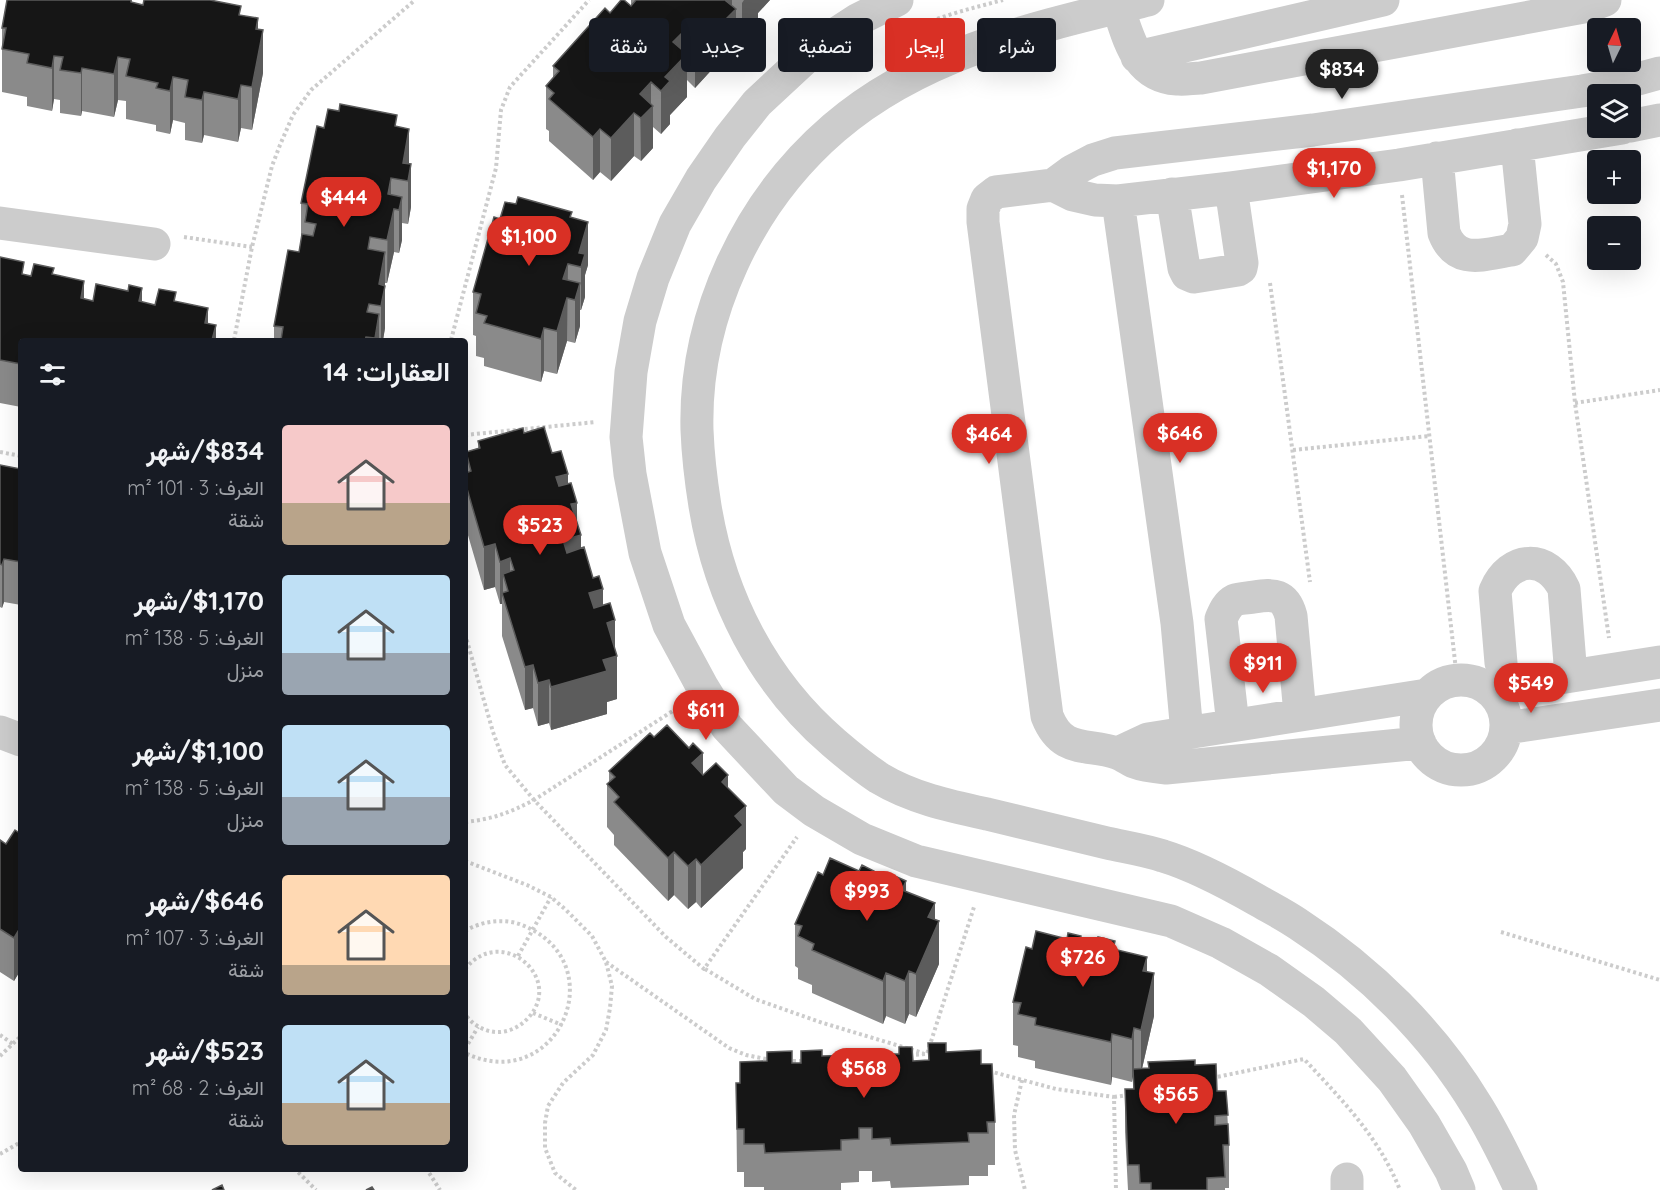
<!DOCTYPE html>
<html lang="ar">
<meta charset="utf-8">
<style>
body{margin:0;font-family:Quicksand,Vazirmatn,sans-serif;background:#20242c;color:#f1f3f6;direction:rtl;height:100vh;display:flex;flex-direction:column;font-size:22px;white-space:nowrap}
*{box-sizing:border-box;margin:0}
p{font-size:20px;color:#9ea1a6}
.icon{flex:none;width:33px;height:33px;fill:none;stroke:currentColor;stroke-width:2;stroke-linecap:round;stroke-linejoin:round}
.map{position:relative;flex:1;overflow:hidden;direction:ltr}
.sheet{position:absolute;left:18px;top:338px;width:450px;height:834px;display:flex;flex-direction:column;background:#171b24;border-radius:6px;box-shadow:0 6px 24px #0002;direction:rtl}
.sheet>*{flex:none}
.banner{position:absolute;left:486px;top:18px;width:570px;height:54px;direction:rtl;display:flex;gap:12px}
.needle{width:39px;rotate:5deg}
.tools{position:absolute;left:1587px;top:18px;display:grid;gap:12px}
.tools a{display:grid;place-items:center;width:54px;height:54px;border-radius:6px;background:#171b24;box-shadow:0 6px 24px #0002;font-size:30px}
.price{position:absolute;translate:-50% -51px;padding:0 14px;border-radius:21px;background:#d93025;color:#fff;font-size:20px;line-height:39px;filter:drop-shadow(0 2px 3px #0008)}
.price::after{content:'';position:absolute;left:50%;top:36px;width:18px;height:14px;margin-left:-9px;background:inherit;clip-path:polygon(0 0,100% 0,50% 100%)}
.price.current{background:#222;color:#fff}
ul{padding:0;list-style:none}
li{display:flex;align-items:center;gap:18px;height:150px;padding:0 18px}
li span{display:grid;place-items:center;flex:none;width:168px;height:120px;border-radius:6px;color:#555}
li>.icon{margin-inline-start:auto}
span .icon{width:72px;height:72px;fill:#fffc;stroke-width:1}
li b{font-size:26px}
h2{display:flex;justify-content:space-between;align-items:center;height:72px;padding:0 18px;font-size:26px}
.pill{padding:0 21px;border-radius:6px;background:#171b24;box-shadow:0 6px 24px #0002;font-size:21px;line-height:54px}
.pill.current{background:#d93025;color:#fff}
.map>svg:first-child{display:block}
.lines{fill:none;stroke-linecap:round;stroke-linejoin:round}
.path{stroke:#ccc;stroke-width:4;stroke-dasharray:3 3;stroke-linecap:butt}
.minor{stroke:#ccc;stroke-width:33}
.wall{fill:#8a8a8a}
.shaded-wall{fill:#5c5c5c}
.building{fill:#161616;stroke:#5c5c5c;stroke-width:1.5}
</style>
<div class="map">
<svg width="1660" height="1190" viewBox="0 0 1660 1190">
<rect width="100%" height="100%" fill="#fff"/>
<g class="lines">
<path class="path" d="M915,28c28,-13 58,-20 88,-28
M1402,195l55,484
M184,237l68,10
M1546,255l10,9 7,18 12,121 34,235
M1270,283l40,299
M234,340l18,-93 20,-81 8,-21 13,-30 18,-25 104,-90
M451,340l45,-172 5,-58 9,-23 79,-87
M1575,403l85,-13
M465,435l131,-13
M1293,450l136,-14
M0,452l21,4
M465,634l28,98 12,33 29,35 132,137 38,32 93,-132
M465,822c28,-3 44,-9 69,-22l145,-93
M465,861l62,24 24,12 15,13 26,26 14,26 6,24 -2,22 -4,22 -13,25 -30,28 -15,23 -3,17v25l10,25 21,17
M465,931c16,-10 40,-13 57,-6 94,37 36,172 -57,128
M1501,932l159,48
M518,956l33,-59
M606,962l123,86 17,7 25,5
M465,969c36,-45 99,8 64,48 -7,8 -17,14 -28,15 -14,1 -28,-6 -36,-18
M705,969l50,30 68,24 100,30
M533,1013l29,12
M0,1035l13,9
M465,1049l13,-22
M910,1055l17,-1 47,-147
M0,1056l21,-20
M850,1059l19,-1
M787,1061h17
M989,1071l67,18 58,8 2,93
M1212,1078l92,-19c38,41 75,78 96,131
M1022,1080l-8,35 1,35 10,40
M1114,1097l14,-2
M0,1154l21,-12
M294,1168l22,22
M426,1168l14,22"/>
<path class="minor" d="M897,0l-40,20 -20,13 -24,18 -56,52 -27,34 -29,42 -26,45 -22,54 -13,43 -9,51 -5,65 4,37 15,79 24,72 34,63 24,39 59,63 28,21 48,28 54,22 255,60 50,22 48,27 45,32 34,29 44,48 32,45 27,47 8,19
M1148,0c-110,27 -226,52 -314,128 -86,74 -140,188 -137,302 1,26 4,51 8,76 15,92 58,176 129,237 14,12 30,25 45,35 33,20 71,28 108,36 40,10 80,19 120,29 18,4 38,7 56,13 30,9 66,28 94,44 14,8 28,15 41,24 71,46 135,109 179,182 17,27 30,55 44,84
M1118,7c11,32 18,69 59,72 8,1 16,-1 24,-1l388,-72 16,-6
M1137,57l246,-57
M1630,126l30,-6
M1437,158l7,75c13,33 40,21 68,17l10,-12 3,-14 -8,-79
M1053,185l20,10 22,5 23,1 113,-13 168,-23 223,-37
M1172,194l12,74 3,6 7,3 44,-7 3,-2 1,-5 -11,-75
M1118,201l59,422 10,110
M0,223l154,21
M1501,663l-6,-72c15,-36 53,-37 69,-2l7,87
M1416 725a45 45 0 1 1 90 0a45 45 0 1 1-90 0Z
M1489,689l171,-27
M1233,725l-12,-106c3,-7 6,-15 14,-19 5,-2 13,-2 19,-3 20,-3 31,-3 37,19l9,98
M1506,728l154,-23
M0,732l21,8
M1420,743l-254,25c-11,-1 -22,-2 -32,-6 -6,-3 -11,-7 -17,-9 -31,-10 -55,1 -70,-37l-64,-494v-13l4,-10 9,-7 57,-7 19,-14 21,-11 22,-7 198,-23 269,-39 34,-6 44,-12
M1118,753l30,-14 279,-44
M1347,1179v11"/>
</g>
<path class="wall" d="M132,0v2l11,3 98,10 17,14 5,44 -11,57 -11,-2 -3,14 -34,-7 -2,8 -17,-3v-17l-12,-3 -3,14 -14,-3v-6l-30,-6v-18l-8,-1 -4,17 -32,-6 -1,5 -21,-3v-13l-6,-1 -2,12 -25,-5v-9l-25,-5v-64z
M631,0h139l-12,13v14l-16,19 -6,-6v12l-15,15 -4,-3 -22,24 -8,-8v17l-17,18v9l-9,10 -8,-7v21l-12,13 -7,-5 -23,25 -11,-9 -7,8 -44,-39v-10l-3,-2v-43l7,-8v-12l57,-53 21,-7z
M397,126l12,38 2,43 -3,17 -6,-1v17l-3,13 -5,-1 -7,31h-2v45l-2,12h-109v-14l25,-74 2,-13v-36l23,-75z
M516,204l56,14 16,47 -3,10v22l-4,13h-1v16l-5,17 -8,-2 -10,33 -13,-3 -3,11 -57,-16v-8l-8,-2v-20l-3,-1v-43l27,-73z
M0,257l24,18 7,1 23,-2 30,25 9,2 49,1 13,3 21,-4 32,22 8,17h-195v67l-21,-4z
M524,433l28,20 16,30 9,40 4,25 12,30 10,28 12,44 2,49 -10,3v12l-56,16 -2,-7 -11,3 -5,-18 -8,2 -23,-74v-32h-2l-5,-17 -11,3 -19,-65 1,-73 12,-4v-7z
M0,465l21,4v136l-17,-3 -2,6 -2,-1z
M654,737l49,37 25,14 18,61 -3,3v16l-42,40 -5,-6 -8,7 -14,-14 -6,6 -54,-56v-10l-7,-8v-43l2,-2v-11z
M0,824v16l6,4 15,-10v138l-1,-1 -6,10 -14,-9z
M823,875l51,11 9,4 23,1 29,28 4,45 -23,53 -7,-3 -4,10 -19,-8 -3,8 -71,-31v-8l-14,-6v-11l-3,-2v-42z
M1081,950l13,3 21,-3 32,22 7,44 -12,53 53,-4 22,26h9l3,54v43h-4v2h-97l-3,-58v-43h8v-16l-1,9 -20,-5 -1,8 -76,-17v-7l-17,-4v-11l-5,-1v-43z
M928,1043l18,9 35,12 14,58v43h-7v11h-19v9l-78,3 -1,-7 -18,1v-11h-13v11l-18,1v7h-77v-3h-20v-15h-7l-1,-89h4l52,-20h9l21,-7 33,16h12v-18l46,7 15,-1z"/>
<path class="shaded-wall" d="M727,0h5v13l4,-4v43l-15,15v-43z
M744,0h26l-12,13v14l-16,19v-43z
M258,18v39l5,-27v43l-11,57v-43l4,-58z
M717,21v43l-22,24v-43z
M682,33v26l5,-5v43l-17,18v9l-9,10v-43l4,-14 8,-35z
M54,56v43l-2,12v-43z
M118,57v43l-4,17v-43z
M82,68v43l-1,5v-43z
M173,77v43l-3,14v-43z
M651,82v26l2,-2v42l-12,13 -1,-67z
M241,85v43l-3,14v-43z
M204,92v43l-2,8v-43z
M634,113v43l-23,25v-43z
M409,129v43l-6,-9z
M600,129v43l-7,8v-43z
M411,164v43l-3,17v-43z
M391,178v42l3,-11v43l-7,31 1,-89z
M402,197v43l-3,13v-43z
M588,222v43l-3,10v22l-4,13v-43l-2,-14z
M385,252v76l-2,12h-2v-34l-2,-22z
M568,264l-1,77 -10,33v-43l6,-52z
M84,281v43l-3,-26z
M580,283v43l-5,17v-43z
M142,288v43l-3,-30z
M208,308v32l-3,-17z
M379,314v26h-4v-2z
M216,325v15h-4z
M544,328v43l-3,11v-43z
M568,474v43l-12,-40z
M577,503v33l4,-1v43l-18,5v-43l8,-36z
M495,544v43l-11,3v-43z
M510,558v43l-2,-10 -5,-17v23l-1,-4v11h-2v-42z
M4,559v43l-2,6v-43z
M603,589v43l-14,4v-43z
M615,620v36h2v43l-10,3v12l-56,16v-43l52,-27 4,-37z
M533,665v43l-8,2v-43z
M549,680v43l-11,3v-43z
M703,753v43l-11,-33z
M728,775v43l-6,-36z
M746,806v43l-3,3v16l-42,40v-43l34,-49z
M674,852v43l-6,6v-43z
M696,859v43l-8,7v-43z
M874,871v43l-6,-30z
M906,881v43l-4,-34z
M935,903v28l4,-10v43l-23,53v-43l12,-57z
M20,928v43l-6,10v-43z
M1081,936v43l-3,-29z
M1147,957v43l-4,-29z
M909,971v43l-4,10v-43z
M886,973v43l-3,8v-43z
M1154,973v43l-13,57v-43z
M1134,1028v43l-2,11v-43z
M1112,1034v43l-1,8v-43z"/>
<path class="building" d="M7,0h124v2l12,3 1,-5h66l31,6 -2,9 19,3 -2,11 7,1 -11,57 -11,-2 -3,14 -34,-7 -2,8 -17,-3 3,-17 -15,-3 -3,14 -14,-3 2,-5 -32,-7 4,-17 -12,-2 -4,17 -32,-6 -1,5 -21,-3 3,-13 -9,-1 -2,12 -25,-5 2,-9 -27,-5 4,-21h-4z
M621,0h3l7,6 5,-6h91l-1,1 10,8 -15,15 -4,-3 -22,24 -13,-12 -9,9 14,12 -22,23 5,4 -9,10 -10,-9 -11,12 13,12 -12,12 -7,-5 -23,25 -11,-9 -7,8 -44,-38 5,-6 -8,-7 13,-15 -6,-5 52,-58 5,5z
M340,104l57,11 -2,11 14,3 -6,34 8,1 -3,17 -17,-3 -3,16 14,3 -3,13 -5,-1 -7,31 -17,-3 -2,12 17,3 -6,32 6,2 -4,20 -12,-2 -2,8 12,2 -4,24 -9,-1 -1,3h-84l2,-13 -9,-1 14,-76 11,2 3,-18 11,2 3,-12 -11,-2 3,-18 -7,-1 16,-77 7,2 4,-19 11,2z
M518,197l54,15 -2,5 18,5 -9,31 6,1 -4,13 -13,-3 -5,15 17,4 -5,17 -8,-2 -10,33 -13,-3 -3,11 -57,-16 3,-7 -11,-3 5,-19 -8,-2 21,-75 6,2 5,-17 11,2z
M0,257l24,5 -2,12 9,2 3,-12 20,4 -2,6 32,7 -3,17 12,3 3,-17 32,7 1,-6 13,3 -3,13 16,4 4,-16 17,3 -2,9 34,7 -3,15 11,2 -4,15h-191v24l-21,-4z
M544,427l8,26 9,-2 7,23 -12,3 3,9 12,-3 6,20 -6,1 10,31 -18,5 4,13 17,-6 9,31 6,-2 4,13 -14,4 5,15 16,-5 5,17 -8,3 10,33 -14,4 4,11 -56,16 -2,-7 -11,3 -5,-18 -8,2 -23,-74 6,-2 -5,-17 11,-4 -4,-12 -10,4 -5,-18 -11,3 -19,-65v-9l6,-2 -5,-19 14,-4 -2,-7 45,-13 1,5z
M0,465l21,4v93l-17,-3 -2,6 -2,-1z
M667,725l22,23 4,-5 10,10 -11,10 11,12 13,-12 12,12 -6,7 24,24 -11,10 8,9 -42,40 -5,-6 -8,7 -14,-14 -6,6 -54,-56 5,-5 -12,-13 8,-7 -6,-6 41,-38 4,4z
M15,830l6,4v95l-1,-1 -6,10 -14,-9v-89l6,4z
M830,858l29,13 3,-6 12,6 -6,13 15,6 7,-16 16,7 -4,9 33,13 -7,14 11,4 -23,53 -7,-3 -4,10 -19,-8 -3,8 -71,-31 2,-6 -16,-8 4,-10 -7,-2 23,-52 5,3z
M1036,931l31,8 1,-6 13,3 -3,14 16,3 4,-16 17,4 -2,8 34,8 -4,14 11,2 -13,57 -7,-2 -2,11 -20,-5 -1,8 -76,-17 1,-7 -18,-4 3,-11 -8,-1 13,-55 6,2z
M928,1043h18v9l35,-2v14h11l3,58h-8l1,11h-20l1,9 -78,3 -1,-7 -18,1v-11h-13v11l-18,1v10l-76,3 -1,-9h-20v-15h-7l-1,-46h4v-21l27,-1v-9l25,-1v12h9v-12l21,-1v6l32,-1 1,17h13l-1,-18h32v-7h13l1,14 16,-1z
M1195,1060v5l21,-1 1,27h9l2,24 -13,1v9l13,-1 1,21h-6l2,32 -18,1v12h-56v-7h-11l-1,-18h-11l-3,-76h9l-1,-20 16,-1 -1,-6z
M222,1185l2,5h-12z
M372,1187l2,3h-8z"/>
</svg>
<div class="tools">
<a><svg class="needle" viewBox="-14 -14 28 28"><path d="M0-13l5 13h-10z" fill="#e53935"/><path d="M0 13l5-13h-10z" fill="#9ea1a6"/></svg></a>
<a><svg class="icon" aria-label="layers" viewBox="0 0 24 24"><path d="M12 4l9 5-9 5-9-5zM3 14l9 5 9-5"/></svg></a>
<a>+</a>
<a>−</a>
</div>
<b class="price current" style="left:1342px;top:100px">$834</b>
<b class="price" style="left:1334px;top:199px">$1,170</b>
<b class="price" style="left:344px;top:228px">$444</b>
<b class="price" style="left:529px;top:267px">$1,100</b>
<b class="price" style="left:1180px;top:464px">$646</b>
<b class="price" style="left:989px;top:465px">$464</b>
<b class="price" style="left:540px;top:556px">$523</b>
<b class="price" style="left:1263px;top:694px">$911</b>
<b class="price" style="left:1531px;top:714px">$549</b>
<b class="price" style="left:706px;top:741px">$611</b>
<b class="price" style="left:867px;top:922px">$993</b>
<b class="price" style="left:1083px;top:988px">$726</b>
<b class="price" style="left:864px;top:1099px">$568</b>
<b class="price" style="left:1176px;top:1125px">$565</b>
<div class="banner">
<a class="pill">شراء</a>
<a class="pill current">إيجار</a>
<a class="pill">تصفية</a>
<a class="pill">جديد</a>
<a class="pill">شقة</a>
</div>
<section class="sheet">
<h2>العقارات: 14<svg class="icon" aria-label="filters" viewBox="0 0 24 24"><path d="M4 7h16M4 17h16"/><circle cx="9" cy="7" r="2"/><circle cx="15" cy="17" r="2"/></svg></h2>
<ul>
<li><span style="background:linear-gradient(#f6c9c9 65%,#b9a48a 0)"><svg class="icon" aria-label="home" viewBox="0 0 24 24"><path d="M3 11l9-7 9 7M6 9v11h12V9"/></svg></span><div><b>$834/شهر</b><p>الغرف: 3 · 101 m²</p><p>شقة</p></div></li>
<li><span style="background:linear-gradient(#bfe0f5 65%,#9aa5b1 0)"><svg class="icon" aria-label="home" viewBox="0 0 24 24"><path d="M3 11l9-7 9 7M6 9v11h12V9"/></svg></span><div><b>$1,170/شهر</b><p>الغرف: 5 · 138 m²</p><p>منزل</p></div></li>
<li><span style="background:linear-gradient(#bfe0f5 60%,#9aa5b1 0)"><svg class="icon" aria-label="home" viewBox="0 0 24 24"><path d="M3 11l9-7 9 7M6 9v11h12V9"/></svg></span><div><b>$1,100/شهر</b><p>الغرف: 5 · 138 m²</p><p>منزل</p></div></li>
<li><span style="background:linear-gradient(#ffd9b3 75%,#b9a48a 0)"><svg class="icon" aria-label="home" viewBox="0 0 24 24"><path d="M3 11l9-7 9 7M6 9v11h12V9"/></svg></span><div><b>$646/شهر</b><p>الغرف: 3 · 107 m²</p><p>شقة</p></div></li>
<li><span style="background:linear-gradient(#bfe0f5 65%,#b9a48a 0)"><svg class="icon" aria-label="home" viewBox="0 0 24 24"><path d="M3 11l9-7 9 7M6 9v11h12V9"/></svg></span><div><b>$523/شهر</b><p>الغرف: 2 · 68 m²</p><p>شقة</p></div></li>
</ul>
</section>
</div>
